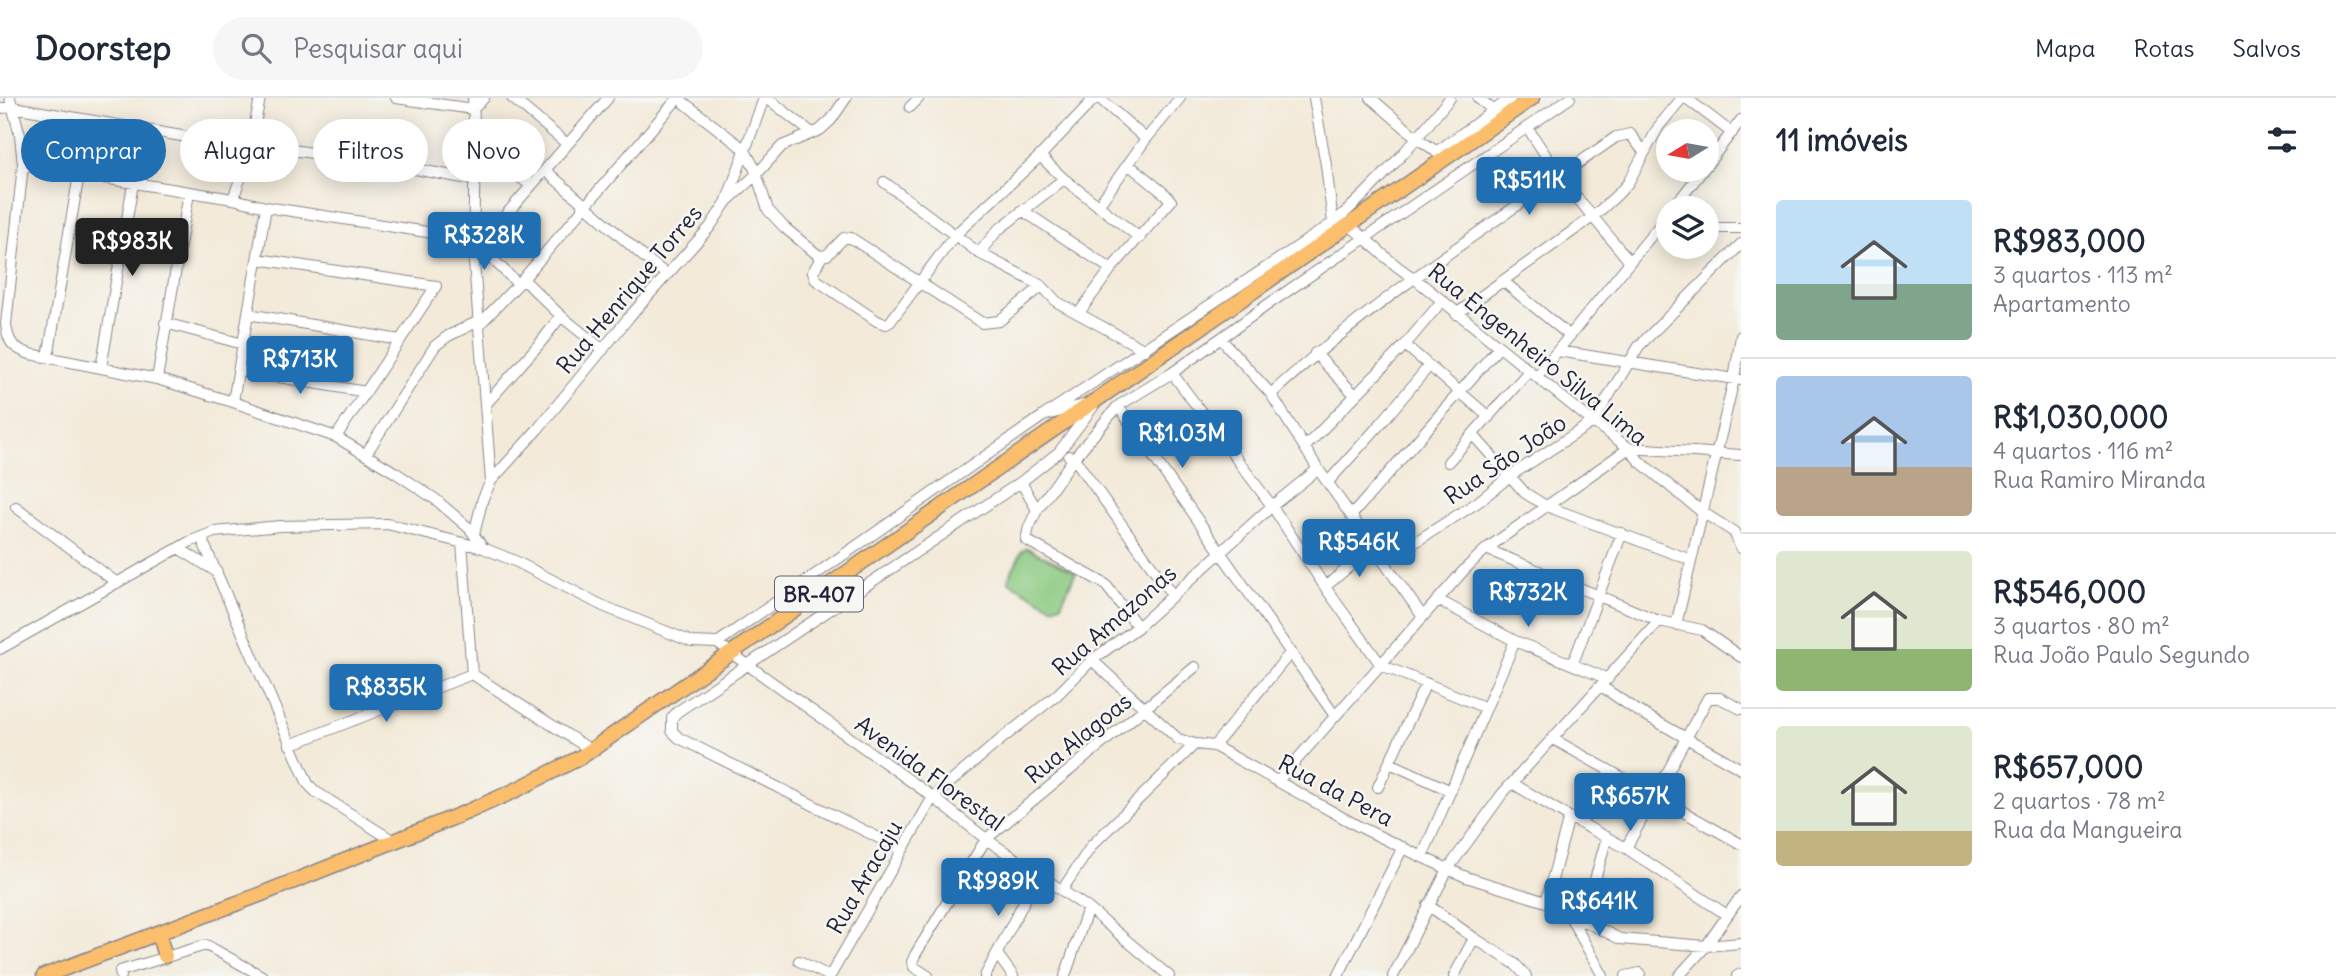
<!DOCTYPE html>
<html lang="pt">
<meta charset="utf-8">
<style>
body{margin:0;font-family:Delius,sans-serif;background:#f6f6f7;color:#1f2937;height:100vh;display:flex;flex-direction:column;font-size:26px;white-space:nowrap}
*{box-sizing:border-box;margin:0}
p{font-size:23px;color:#747a83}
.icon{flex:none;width:38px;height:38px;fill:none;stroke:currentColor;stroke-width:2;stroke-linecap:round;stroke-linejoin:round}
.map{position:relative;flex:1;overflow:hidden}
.sheet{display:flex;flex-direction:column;background:#fff;width:595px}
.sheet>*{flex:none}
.top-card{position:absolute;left:21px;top:21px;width:665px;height:63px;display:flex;gap:14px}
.needle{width:46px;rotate:259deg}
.buttons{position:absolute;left:1656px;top:21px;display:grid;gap:14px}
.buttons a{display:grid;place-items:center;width:63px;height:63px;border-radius:50%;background:#fff;box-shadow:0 4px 18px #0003;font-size:35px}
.price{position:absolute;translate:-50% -60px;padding:0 16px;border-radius:7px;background:#1f6fb2;color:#fff;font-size:23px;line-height:46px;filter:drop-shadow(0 2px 4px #0008)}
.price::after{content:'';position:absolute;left:50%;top:42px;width:21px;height:16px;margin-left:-10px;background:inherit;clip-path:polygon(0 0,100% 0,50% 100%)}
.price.on{background:#222;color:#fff}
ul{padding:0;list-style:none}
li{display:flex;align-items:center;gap:21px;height:175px;padding:0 35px}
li+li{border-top:2px solid #e0e1e3}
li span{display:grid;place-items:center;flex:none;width:196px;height:140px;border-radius:7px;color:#555}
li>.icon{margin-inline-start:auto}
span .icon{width:84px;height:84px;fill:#fffc;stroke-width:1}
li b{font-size:30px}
h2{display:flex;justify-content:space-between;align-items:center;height:84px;padding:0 35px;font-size:30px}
.tag{padding:0 24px;border-radius:32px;background:#fff;box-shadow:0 4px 18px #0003;font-size:24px;line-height:63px}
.tag.on{background:#1f6fb2;color:#fff}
header{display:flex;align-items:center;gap:42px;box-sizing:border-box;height:98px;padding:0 35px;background:#fff;border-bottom:2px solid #e0e1e3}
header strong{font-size:33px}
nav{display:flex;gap:38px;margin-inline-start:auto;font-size:24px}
.search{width:490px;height:63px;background:#f6f6f7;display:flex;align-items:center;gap:18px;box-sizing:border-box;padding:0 24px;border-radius:38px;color:#747a83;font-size:26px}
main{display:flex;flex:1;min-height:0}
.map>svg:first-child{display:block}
.green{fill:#8bc980;stroke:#56765e;stroke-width:2}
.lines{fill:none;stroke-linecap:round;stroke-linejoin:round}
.minor-casing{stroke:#8a868a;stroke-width:12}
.highway-casing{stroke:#8a868a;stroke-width:17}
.minor{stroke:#fff;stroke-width:10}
.highway{stroke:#fabe6d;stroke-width:14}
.labels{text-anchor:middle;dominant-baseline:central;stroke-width:5;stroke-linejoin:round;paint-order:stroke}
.shield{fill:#f6f6f2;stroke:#626272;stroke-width:2}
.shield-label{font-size:21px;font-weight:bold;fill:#22223b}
.street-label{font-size:23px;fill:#22223b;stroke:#f6f6f2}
</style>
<header>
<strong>Doorstep</strong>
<div class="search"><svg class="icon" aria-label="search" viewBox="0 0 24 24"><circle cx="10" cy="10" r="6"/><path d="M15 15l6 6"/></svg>Pesquisar aqui</div>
<nav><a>Mapa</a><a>Rotas</a><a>Salvos</a></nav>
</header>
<main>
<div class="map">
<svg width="1741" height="878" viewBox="0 0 1741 878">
<rect width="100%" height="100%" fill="#f6f6f2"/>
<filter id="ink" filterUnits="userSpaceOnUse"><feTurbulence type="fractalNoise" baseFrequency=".0143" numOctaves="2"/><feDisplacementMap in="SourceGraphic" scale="14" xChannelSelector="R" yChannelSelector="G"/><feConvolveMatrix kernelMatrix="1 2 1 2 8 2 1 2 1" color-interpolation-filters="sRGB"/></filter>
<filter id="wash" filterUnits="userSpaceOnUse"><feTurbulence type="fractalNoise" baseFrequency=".00686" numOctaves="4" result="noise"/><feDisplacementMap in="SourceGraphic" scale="28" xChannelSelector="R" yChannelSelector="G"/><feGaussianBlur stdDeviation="1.57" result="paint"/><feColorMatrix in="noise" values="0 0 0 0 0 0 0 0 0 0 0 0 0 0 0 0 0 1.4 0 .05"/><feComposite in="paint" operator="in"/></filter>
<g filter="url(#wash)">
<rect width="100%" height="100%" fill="#f3ead9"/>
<path class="green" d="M1027,450l49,24 -15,32 -8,3 -44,-25v-5l13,-26z"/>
</g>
<g filter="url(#ink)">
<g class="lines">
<defs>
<path id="minor" d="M10,0l10,37 3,30 -17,159c2,19 7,24 24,30l127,25 76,23 103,35 60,36 39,26 35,30 13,19
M396,0l77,11 11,-11
M473,0l2,49 -2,102 18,232
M512,0l55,46
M678,0l66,51 10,18 14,43 17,18 34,28 8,-1 17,-17h7l131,85 17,-2 43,-35
M767,0l45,35
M1099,0l47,41
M1371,0l46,40 29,20
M1478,0l19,15
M1686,0l46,35
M910,9l9,-9
M0,10l13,-1 238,41
M1527,29l33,50 70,85
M251,46l137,20 86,16
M475,49l56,38
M1436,54l75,-54
M1040,58l24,23 76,59
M23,67l210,34 33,8 206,32 46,45
M1706,68l35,-46
M545,72l99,87 22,17
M884,84l95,71 63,33 15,16 88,48
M233,101l16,-45 11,-56
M727,102l37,-102
M1098,108l48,-67 34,-41
M1673,110l30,-38
M1022,112l89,59
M1350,128c24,18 37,36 64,52l179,144 36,26 10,13 63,51 32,20 7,16
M1334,129l-1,-4c44,-37 81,-81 117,-125
M1706,130h35
M476,145l27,-25 105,-120
M979,155l19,-23 66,-51
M822,158l-9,16 2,7 62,42 9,3 4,-2 65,-87 85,-79 55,-58
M258,161l178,27 -100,151
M523,181l38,37 42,34
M1503,183l67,55
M1079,215l32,-44 60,-68 -6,-7 -37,-30
M248,216l152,26
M1456,216l138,-98 24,-22 10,-11 31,-57 23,-28
M165,225l78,21
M479,227l44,-46 155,-181
M1221,241l50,55 47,75 105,148
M1405,247l84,72
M1558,253l183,29
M1315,255l40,42
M48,259l31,-183
M101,270l32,-184
M238,272l128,22
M1172,275l100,133 53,81 56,78 105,43
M1537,278l131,-161
M157,281l32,-186
M1271,296c106,-97 228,-175 345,-257l14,-3 14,18
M233,304l33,-195
M486,306l55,-62 20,-26
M1118,308l217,310
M1043,318l290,-193 -7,-58 -12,-67
M1473,337l52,58 21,13 145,54
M1305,349l100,-102 36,-43
M366,356l69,-108 13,-10 31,-15
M1069,358l5,2 99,138
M1448,364l81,-91
M1021,384l16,28
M1328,384l55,-61 46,-55
M16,409l101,76
M1351,418l148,-169
M474,436l9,-36 8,-17 46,-51 93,-114 80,-89 17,-26 30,-27 25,-28 38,-16 11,-10 15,-22
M201,439l107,247 8,8 76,48
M462,445l10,131
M178,450l39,24
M1486,451l173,72 43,9 39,27
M1384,464l94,-60 32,-26 83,-54 46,-76 102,-102
M1325,489l47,-40
M1438,502l77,41 93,38
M1676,527l58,-246 7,-43
M1138,529l-33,-43 -79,-44 3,-13 8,-17 37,-52 44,-52 54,-33 98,-70 300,-205
M717,545l326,-227 40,-11
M0,551l189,-107 25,-10 67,-6 106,-2 96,24 32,13 88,45 89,36 25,1 216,154 53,42 102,69 81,68
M1092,562l86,79 17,5 19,2 144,80 64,31 44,20 80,25 74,37 86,7 35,-3
M1573,565l49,-130
M472,576l119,76
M1601,588l32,22 108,61
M1553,641l188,105
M290,647l182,-71
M1214,648l77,-94
M1390,665l61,28
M1278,683l187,-212 21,-20 143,-101 112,7
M1512,685l57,34 57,31 101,67
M1378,689l48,-104
M1626,750l82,-150h12l21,11
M901,751l-222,-111 -7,-7v-13l5,-6 344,-230 38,-30 34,-45
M1422,759l93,-216
M1062,792l30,-45 103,-101
M1546,804l23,-85
M1428,807l46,33 41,26 11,12
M1569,817l34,61
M1583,824l24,-85
M997,856l16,22
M799,863l30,15
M121,878l-1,-5 86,-26 56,31
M830,878l103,-179 66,-56 58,-46 35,-35 46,-33 134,-121 46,-37
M928,878l-14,-9 -2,-5 3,-7 71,-116 209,-172
M985,878l53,-101
M1065,878l23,-68
M1338,878l65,-129
M1393,878l55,-107 54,-75 157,-173
M1454,878l20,-38
M1626,878l14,-3
M1679,878l27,-30 35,-50
M1737,878l4,-2"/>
<path id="highway" d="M158,835l7,23
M44,878l215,-81 208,-83 47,-21 67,-34 951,-659"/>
</defs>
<use href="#minor" class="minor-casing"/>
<use href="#highway" class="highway-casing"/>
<use href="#minor" class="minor"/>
<use href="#highway" class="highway"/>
</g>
</g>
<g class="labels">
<rect class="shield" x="775" y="478.5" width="88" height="35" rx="5"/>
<g class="shield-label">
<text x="819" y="496">BR-407</text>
</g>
<g class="street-label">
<text transform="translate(629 191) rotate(-50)">Rua Henrique Torres</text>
<text transform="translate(1538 256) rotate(39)">Rua Engenheiro Silva Lima</text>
<text transform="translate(1505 361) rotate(-34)">Rua São João</text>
<text transform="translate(1114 522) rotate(-41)">Rua Amazonas</text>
<text transform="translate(1078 640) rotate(-39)">Rua Alagoas</text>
<text transform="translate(930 675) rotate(36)">Avenida Florestal</text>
<text transform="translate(1336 692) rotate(28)">Rua da Pera</text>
<text transform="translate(864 779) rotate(-60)">Rua Aracaju</text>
</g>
</g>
</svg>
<div class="buttons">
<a><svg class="needle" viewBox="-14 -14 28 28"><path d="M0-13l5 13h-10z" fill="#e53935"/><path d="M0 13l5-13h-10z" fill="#747a83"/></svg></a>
<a><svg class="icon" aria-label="layers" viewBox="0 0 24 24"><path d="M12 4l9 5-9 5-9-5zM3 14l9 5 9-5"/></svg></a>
</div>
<b class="price" style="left:1529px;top:119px">R$511K</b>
<b class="price" style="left:484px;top:174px">R$328K</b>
<b class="price on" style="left:132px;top:180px">R$983K</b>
<b class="price" style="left:300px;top:298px">R$713K</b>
<b class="price" style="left:1182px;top:372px">R$1.03M</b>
<b class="price" style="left:1359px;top:481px">R$546K</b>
<b class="price" style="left:1528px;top:531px">R$732K</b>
<b class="price" style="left:386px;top:626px">R$835K</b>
<b class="price" style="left:1630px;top:735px">R$657K</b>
<b class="price" style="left:998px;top:820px">R$989K</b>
<b class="price" style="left:1599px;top:840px">R$641K</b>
<div class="top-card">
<a class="tag on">Comprar</a>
<a class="tag">Alugar</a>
<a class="tag">Filtros</a>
<a class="tag">Novo</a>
</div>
</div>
<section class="sheet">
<h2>11 imóveis<svg class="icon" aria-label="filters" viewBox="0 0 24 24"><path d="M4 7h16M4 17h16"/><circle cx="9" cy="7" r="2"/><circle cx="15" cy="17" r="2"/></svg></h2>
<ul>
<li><span style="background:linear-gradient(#bfe0f5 60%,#7fa58c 0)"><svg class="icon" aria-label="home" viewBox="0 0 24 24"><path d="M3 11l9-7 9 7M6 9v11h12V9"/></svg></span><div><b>R$983,000</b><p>3 quartos · 113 m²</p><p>Apartamento</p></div></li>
<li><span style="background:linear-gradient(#a9c7e8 65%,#b9a48a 0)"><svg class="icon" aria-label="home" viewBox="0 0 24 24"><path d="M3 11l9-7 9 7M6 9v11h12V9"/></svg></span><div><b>R$1,030,000</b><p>4 quartos · 116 m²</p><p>Rua Ramiro Miranda</p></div></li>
<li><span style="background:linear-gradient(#dfe7d0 70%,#8fb573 0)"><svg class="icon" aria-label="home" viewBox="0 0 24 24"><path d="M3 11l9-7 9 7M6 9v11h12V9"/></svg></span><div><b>R$546,000</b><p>3 quartos · 80 m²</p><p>Rua João Paulo Segundo</p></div></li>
<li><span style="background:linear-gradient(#dfe7d0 75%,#c2b280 0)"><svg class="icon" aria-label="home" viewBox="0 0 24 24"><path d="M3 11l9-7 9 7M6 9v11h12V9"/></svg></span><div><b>R$657,000</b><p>2 quartos · 78 m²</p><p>Rua da Mangueira</p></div></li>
</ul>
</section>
</main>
